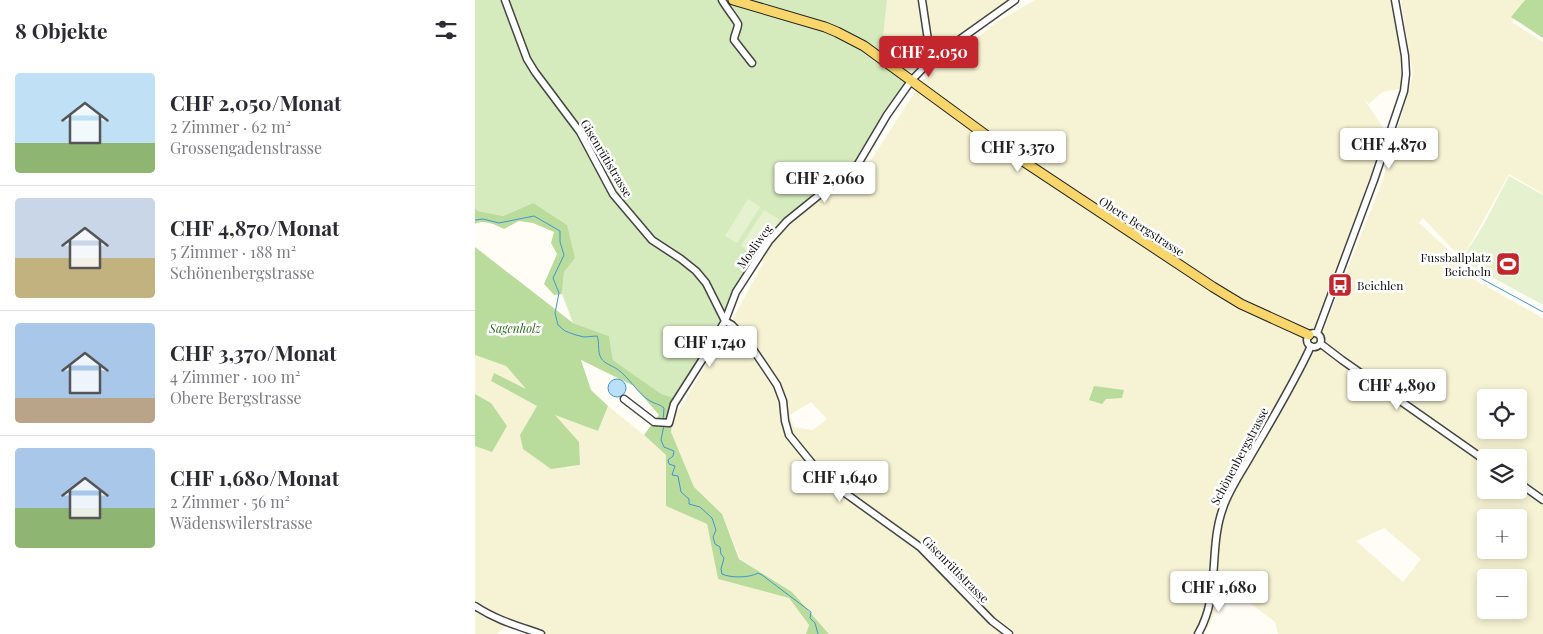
<!DOCTYPE html>
<html lang="de">
<meta charset="utf-8">
<style>
body{margin:0;font-family:"Playfair Display",serif;background:#f2f2f3;color:#2b2b33;height:100vh;display:flex;flex-direction:column;font-size:19px;white-space:nowrap}
*{box-sizing:border-box;margin:0}
p{font-size:16px;color:#7c7c81}
.icon{flex:none;width:28px;height:28px;fill:none;stroke:currentColor;stroke-width:2;stroke-linecap:round;stroke-linejoin:round}
.map{position:relative;flex:1;overflow:hidden}
.sheet{display:flex;flex-direction:column;background:#fff;width:475px}
.sheet>*{flex:none}
.controls{position:absolute;left:1002px;top:389px;display:grid;gap:10px}
.controls a{display:grid;place-items:center;width:50px;height:50px;border-radius:5px;background:#fff;box-shadow:0 2px 8px #0003;font-size:25px}
.price{position:absolute;translate:-50% -42px;padding:0 11px;border-radius:5px;background:#fff;color:#222;font-size:16px;line-height:32px;filter:drop-shadow(0 1px 2px #0008)}
.price::after{content:'';position:absolute;left:50%;top:30px;width:15px;height:11px;margin-left:-8px;background:inherit;clip-path:polygon(0 0,100% 0,50% 100%)}
.price.selected{background:#c4262e;color:#fff}
ul{padding:0;list-style:none}
li{display:flex;align-items:center;gap:15px;height:125px;padding:0 15px}
li+li{border-top:1px solid #e1e1e2}
li span{display:grid;place-items:center;flex:none;width:140px;height:100px;border-radius:5px;color:#555}
li>.icon{margin-inline-start:auto}
span .icon{width:60px;height:60px;fill:#fffc;stroke-width:1}
li b{font-size:21px}
h2{display:flex;justify-content:space-between;align-items:center;height:60px;padding:0 15px;font-size:21px}
main{display:flex;flex:1;min-height:0}
.map>svg:first-child{display:block}
.farmland{fill:#f6f3d4;fill-rule:evenodd}
.green{fill:#d5ebbd}
.forest{fill:#b9dc9c}
.pitch{fill:#e6f2cf}
.water{fill:#b9e0f7;stroke:#3f96cf}
.lines{fill:none;stroke-linecap:round;stroke-linejoin:round}
.stream{stroke:#3f96cf;stroke-width:1}
.minor-casing{stroke:#444;stroke-width:9}
.major-casing{stroke:#222;stroke-width:11}
.minor{stroke:#fff;stroke-width:6}
.major{stroke:#f9d66b;stroke-width:9}
.labels{text-anchor:middle;dominant-baseline:central;stroke-width:5;stroke-linejoin:round;paint-order:stroke}
.street-label{font-size:12px;fill:#111;stroke:#fff}
.poi-label{font-size:12px;fill:#111;stroke:#fff;text-anchor:end}
.park-label{font-size:12px;font-style:italic;fill:#2f6b1f;stroke:#fff}
</style>
<main>
<section class="sheet">
<h2>8 Objekte<svg class="icon" aria-label="filters" viewBox="0 0 24 24"><path d="M4 7h16M4 17h16"/><circle cx="9" cy="7" r="2"/><circle cx="15" cy="17" r="2"/></svg></h2>
<ul>
<li><span style="background:linear-gradient(#bfe0f5 70%,#8fb573 0)"><svg class="icon" aria-label="home" viewBox="0 0 24 24"><path d="M3 11l9-7 9 7M6 9v11h12V9"/></svg></span><div><b>CHF 2,050/Monat</b><p>2 Zimmer · 62 m²</p><p>Grossengadenstrasse</p></div></li>
<li><span style="background:linear-gradient(#c9d6e8 60%,#c2b280 0)"><svg class="icon" aria-label="home" viewBox="0 0 24 24"><path d="M3 11l9-7 9 7M6 9v11h12V9"/></svg></span><div><b>CHF 4,870/Monat</b><p>5 Zimmer · 188 m²</p><p>Schönenbergstrasse</p></div></li>
<li><span style="background:linear-gradient(#a9c7e8 75%,#b9a48a 0)"><svg class="icon" aria-label="home" viewBox="0 0 24 24"><path d="M3 11l9-7 9 7M6 9v11h12V9"/></svg></span><div><b>CHF 3,370/Monat</b><p>4 Zimmer · 100 m²</p><p>Obere Bergstrasse</p></div></li>
<li><span style="background:linear-gradient(#a9c7e8 60%,#8fb573 0)"><svg class="icon" aria-label="home" viewBox="0 0 24 24"><path d="M3 11l9-7 9 7M6 9v11h12V9"/></svg></span><div><b>CHF 1,680/Monat</b><p>2 Zimmer · 56 m²</p><p>Wädenswilerstrasse</p></div></li>
</ul>
</section>
<div class="map">
<svg width="1068" height="634" viewBox="0 0 1068 634">
<rect width="100%" height="100%" fill="#fffdf5"/>
<path class="farmland" d="M412,0h128l-84,60 -20,21 -32,-28 3,-5z
M560,0h356l14,75 -2,13 -21,4 -13,12 -5,-5 22,33 -64,179 -6,13 3,21 167,119v26h33v-4l24,17v131h-265l-3,-12 -55,-41 -6,34 -10,19h-375l-37,-42 -52,-33 -18,-45 -28,-27 -23,-55 4,-24 4,2 53,-90 32,-58 -42,-26 73,-100 72,30 55,-85 75,-59zM336,402l16,17 -14,11 -19,-3 -4,-12zM1011,518h33v32h-33zM909,528l37,31 -18,23 -47,-41zM1011,578h33v32h-33z
M926,0h123l-12,22 31,20v152l-34,-20 -47,85 -39,-41 -4,5 43,39 2,12 79,44v180l-24,-17v-23h-33l-149,-105 -10,-10 -4,-12 59,-149 31,-107zM1011,398h33v32h-33z
M0,355l31,11 21,24 -33,-16 -3,7 46,25 30,62 13,-3 -26,-51 44,17 10,-25 36,29 22,20v51l41,18 11,55 71,19 20,27 -3,9h-262l-33,-8h-5l-9,8h-22v-188l17,5 -1,-48 -16,-9z"/>
<path class="green" d="M0,0h253l110,35 73,46 -53,83 -70,57 -35,43 -28,57 -51,83 -61,-44 -4,-24 -36,-13 -11,-29 2,-22 11,-15 -42,-54 -30,13 -25,-5 -3,-3z
M269,0h143l-5,48 -3,5 -20,-13z"/>
<path class="forest" d="M1050,0h18v38l-32,-21z
M58,203l34,22 8,33 -11,14 -2,22 -8,1 -10,-11 13,-30 -6,-11 3,-11 -21,-9 -14,-2 -15,8c-9,-4 -19,-10 -29,-5v-16l3,3 25,5z
M0,247l98,76 36,13 4,24 48,34 15,5 -5,33 23,55 28,27 17,45 53,33 37,42h-23l3,-9 -20,-27 -71,-19 -11,-55 -41,-18v-51l-22,-20 15,-20 -25,-29 -53,-26 10,30 17,16 -10,25 -43,-16 24,27 1,23 -29,4 -28,-20 -3,-14 17,-29 -46,-25 3,-8 32,16 -20,-23 -31,-11z
M619,386l30,4 -2,8 -16,1 -4,5 -13,-4z
M0,394l16,9 16,23 -15,26 -17,-6z"/>
<path class="pitch" d="M1034,176l34,19v110l-73,-40 -8,-6 22,-35z
M273,199l12,8 -23,36 -12,-7z
M289,210l16,10 -24,36 -15,-10z"/>
<path class="water" d="M133 388a9 9 0 1 1 18 0a9 9 0 1 1-18 0Z"/>
<g class="lines">
<path class="stream" d="M0,220l8,-1 16,4 35,-7 26,15v11l4,13 -11,23 6,15 -4,20 3,12 7,6 11,4 8,2 13,-1c3,7 0,15 4,22 4,6 10,7 16,11 12,8 21,25 33,32 5,3 10,3 14,7l-1,13
M985,267l83,45
M189,425l-3,15 3,7 10,4 -1,5 -5,4 1,4 6,2 -3,9 6,1 3,16 8,7v5l11,3 12,11 4,12 -3,7 2,7 5,3 1,7 3,4 -3,11 1,5c8,4 28,4 36,-1l4,2 49,37 -1,6 5,5 3,11"/>
<defs>
<path id="minor" d="M30,0l22,59 8,13 45,60 33,62 39,46 29,19 15,12 10,12 19,38 7,4 16,17 17,25 12,18 6,16 2,20 4,14 26,32 30,26 75,54 72,74 17,13
M247,0c3,6 15,21 16,24 0,5 -4,11 -4,16l18,23
M447,0l9,60
M832 340a7 7 0 1 1 14 0a7 7 0 1 1-14 0Z
M842,333l57,-153 30,-89 2,-17 -1,-18 -10,-56
M846,344l21,16 144,101
M149,399l30,23 15,1 5,-19 30,-47 21,-36 11,-29 33,-51 18,-20 52,-42 11,-7 8,-8 29,-49 24,-34 20,-21 84,-60
M1044,483l24,17
M0,606c21,14 43,20 66,28
M723,634c23,-39 10,-85 25,-126 6,-18 18,-35 27,-51 21,-36 43,-72 61,-111"/>
<path id="major" d="M258,0l92,27 12,5 27,14 138,101 211,140 28,17 68,31"/>
</defs>
<use href="#minor" class="minor-casing"/>
<use href="#major" class="major-casing"/>
<use href="#minor" class="minor"/>
<use href="#major" class="major"/>
</g>
<defs>
<symbol id="stadium-square" viewBox="-11 -11 22 22"><rect x="-9" y="-9" width="18" height="18" rx="4" fill="#c4262e" stroke="#fff"/><path d="M0-5a6.5 5 0 1 0 0 10a6.5 5 0 1 0 0-10ZM-3.5-1.8h7v3.6h-7Z" fill="#fff"/></symbol>
<symbol id="bus-square" viewBox="-11 -11 22 22"><rect x="-9" y="-9" width="18" height="18" rx="4" fill="#c4262e" stroke="#fff"/><path d="M-5-6H5V4H4V6H2V4H-2V6H-4V4H-5ZM-3.5-4V0h7V-4ZM-3.5 1.2v1.5H-2V1.2ZM2 1.2v1.5H3.5V1.2Z" fill="#fff"/></symbol>
</defs>
<g fill-rule="evenodd">
<use href="#stadium-square" x="1019" y="250" width="28" height="28"/>
<use href="#bus-square" x="851" y="271" width="28" height="28"/>
</g>
<g class="labels">
<g class="street-label">
<text transform="translate(132 158) rotate(59)">Gisenrütistrasse</text>
<text transform="translate(667 226) rotate(33)">Obere Bergstrasse</text>
<text transform="translate(279 246) rotate(-54)">Mosliweg</text>
<text transform="translate(764 456) rotate(-62)">Schönenbergstrasse</text>
<text transform="translate(481 569) rotate(45)">Gisenrütistrasse</text>
</g>
<g class="poi-label">
<text x="1016" y="257">Fussballplatz<tspan x="1016" dy="14">Beicheln</tspan></text>
<text x="882" y="285" text-anchor="start">Beichlen</text>
</g>
<g class="park-label">
<text x="40" y="328">Sagenholz</text>
</g>
</g>
</svg>
<div class="controls">
<a><svg class="icon" aria-label="locate" viewBox="0 0 24 24"><circle cx="12" cy="12" r="6"/><path d="M12 2v4M12 18v4M2 12h4M18 12h4"/></svg></a>
<a><svg class="icon" aria-label="layers" viewBox="0 0 24 24"><path d="M12 4l9 5-9 5-9-5zM3 14l9 5 9-5"/></svg></a>
<a>+</a>
<a>−</a>
</div>
<b class="price selected" style="left:454px;top:78px">CHF 2,050</b>
<b class="price" style="left:914px;top:170px">CHF 4,870</b>
<b class="price" style="left:543px;top:173px">CHF 3,370</b>
<b class="price" style="left:350px;top:204px">CHF 2,060</b>
<b class="price" style="left:235px;top:368px">CHF 1,740</b>
<b class="price" style="left:922px;top:411px">CHF 4,890</b>
<b class="price" style="left:365px;top:503px">CHF 1,640</b>
<b class="price" style="left:744px;top:613px">CHF 1,680</b>
</div>
</main>
